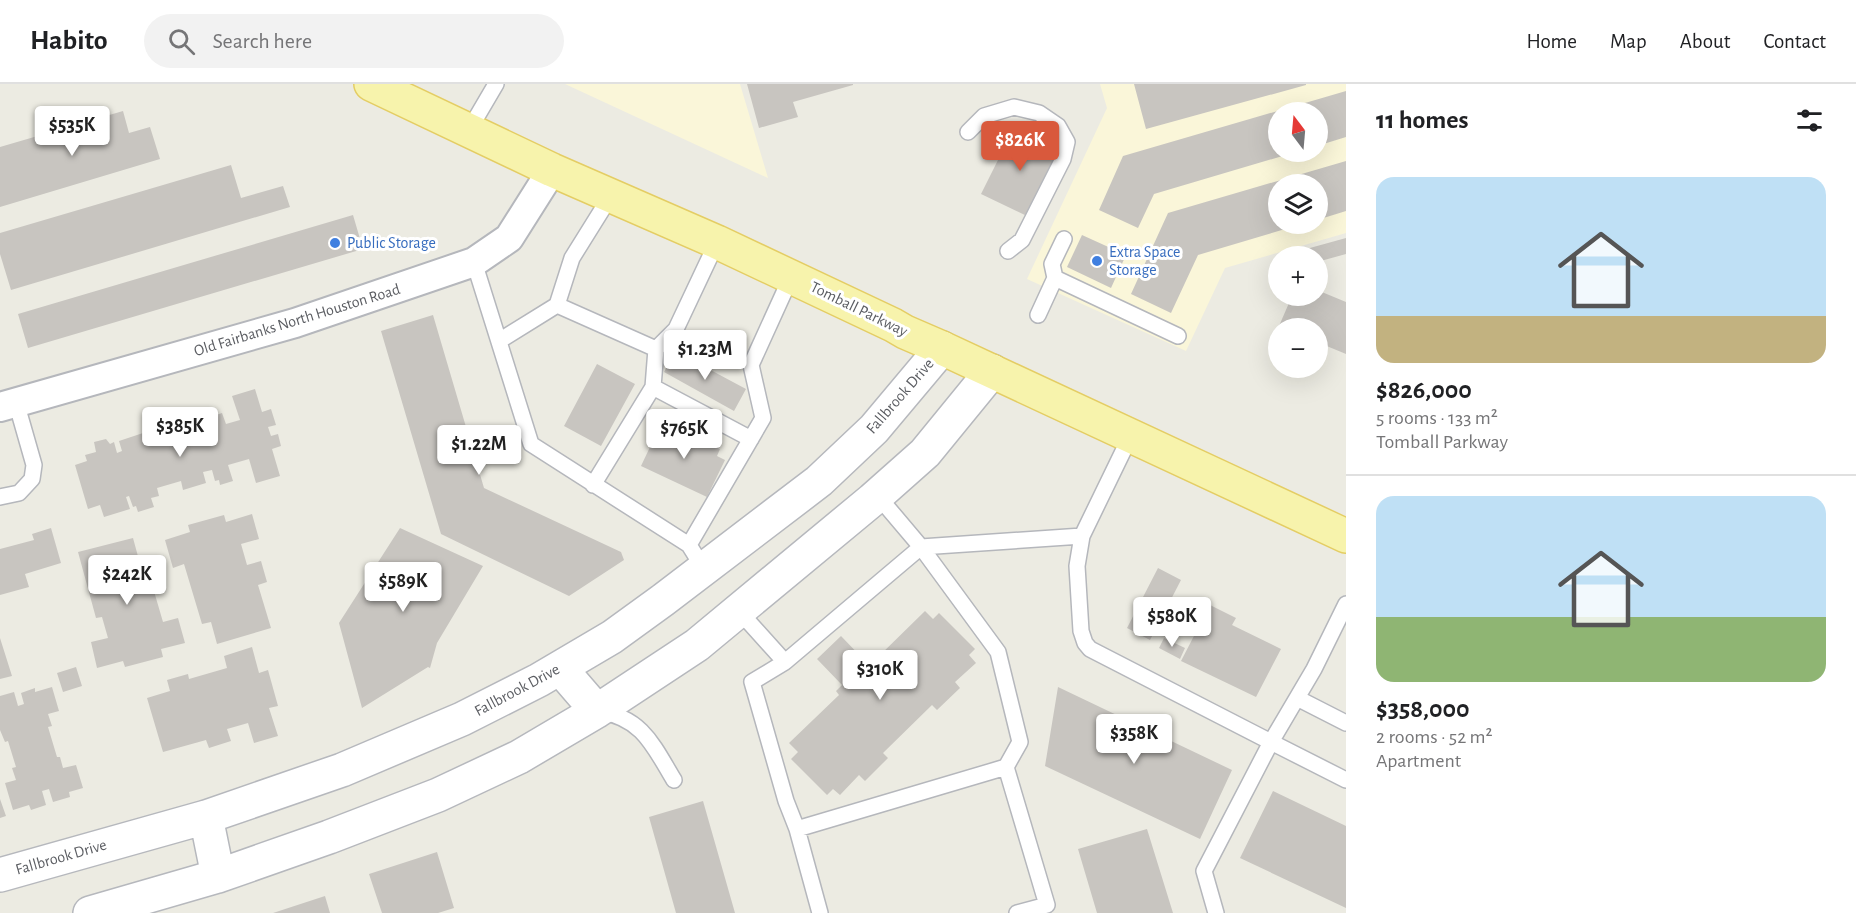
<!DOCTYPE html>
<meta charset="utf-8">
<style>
body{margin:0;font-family:"Alegreya Sans",sans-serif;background:#f2f2f2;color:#202124;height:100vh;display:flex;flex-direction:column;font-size:22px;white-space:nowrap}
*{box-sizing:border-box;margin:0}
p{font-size:20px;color:#757577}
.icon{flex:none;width:33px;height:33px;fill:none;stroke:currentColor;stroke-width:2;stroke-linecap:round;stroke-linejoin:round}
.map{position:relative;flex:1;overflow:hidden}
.panel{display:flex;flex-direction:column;background:#fff;width:510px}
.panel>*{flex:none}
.needle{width:39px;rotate:344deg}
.buttons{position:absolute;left:1268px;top:18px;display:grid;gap:12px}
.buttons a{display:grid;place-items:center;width:60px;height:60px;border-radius:50%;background:#fff;box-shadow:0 6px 24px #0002;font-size:30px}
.price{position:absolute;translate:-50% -51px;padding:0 14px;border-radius:6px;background:#fff;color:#222;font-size:20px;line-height:39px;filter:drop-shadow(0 2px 3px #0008)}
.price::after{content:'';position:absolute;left:50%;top:36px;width:18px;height:14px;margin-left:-9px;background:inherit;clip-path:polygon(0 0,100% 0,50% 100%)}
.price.selected{background:#d9593c;color:#fff}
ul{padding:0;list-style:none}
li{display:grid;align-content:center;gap:12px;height:318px;padding:0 30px}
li+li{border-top:2px solid #e0e0e0}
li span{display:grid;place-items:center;height:186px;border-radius:18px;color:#555}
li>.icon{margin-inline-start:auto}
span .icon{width:108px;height:108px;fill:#fffc;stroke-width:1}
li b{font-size:26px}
h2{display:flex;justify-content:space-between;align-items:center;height:72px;padding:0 30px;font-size:26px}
header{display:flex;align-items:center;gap:36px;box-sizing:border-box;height:84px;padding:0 30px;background:#fff;border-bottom:2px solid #e0e0e0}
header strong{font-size:28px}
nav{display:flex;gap:33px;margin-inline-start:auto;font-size:21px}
.search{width:420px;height:54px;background:#f2f2f2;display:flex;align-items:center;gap:15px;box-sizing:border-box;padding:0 21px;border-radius:33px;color:#757577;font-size:22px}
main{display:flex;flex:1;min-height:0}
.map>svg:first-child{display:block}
.commercial{fill:#faf6d9;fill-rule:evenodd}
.building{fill:#c8c5c0}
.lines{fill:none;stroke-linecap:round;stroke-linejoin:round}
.service-casing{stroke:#b5b7bc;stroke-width:18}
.minor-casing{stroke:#b5b7bc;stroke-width:32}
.secondary-casing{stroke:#b6b8bd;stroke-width:36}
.primary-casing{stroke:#e4cd64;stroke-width:36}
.service{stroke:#fff;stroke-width:15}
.minor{stroke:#fff;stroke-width:28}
.secondary{stroke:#fff;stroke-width:33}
.primary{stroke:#f7f3ac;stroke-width:33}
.shop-dot{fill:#3f7fe0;stroke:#fff;stroke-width:2}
.labels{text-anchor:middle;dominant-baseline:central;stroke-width:6;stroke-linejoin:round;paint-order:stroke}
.shop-label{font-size:16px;fill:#366cbe;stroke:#fff;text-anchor:start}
.street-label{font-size:16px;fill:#5b5d62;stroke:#fff}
</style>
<header>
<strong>Habito</strong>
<div class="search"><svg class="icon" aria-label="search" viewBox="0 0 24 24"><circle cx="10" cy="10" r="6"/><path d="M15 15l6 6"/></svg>Search here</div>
<nav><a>Home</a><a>Map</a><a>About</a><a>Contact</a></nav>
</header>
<main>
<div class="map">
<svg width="1346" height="829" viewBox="0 0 1346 829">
<rect width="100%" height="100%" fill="#ecebe2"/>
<path class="commercial" d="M565,0h175l28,94z
M1100,0h246v149l-121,35 -39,83 -159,-72 80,-171zM1278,28h39v40h-39zM1278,100h39v40h-39z"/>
<path class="building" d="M747,0h106v1l-60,17 5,15 -39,11z
M1134,0h172v1l-160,44z
M1346,7v46l-29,9v-34h-39v40h18l-142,42 -16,34 -39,-18 24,-54z
M123,27l6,22 21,-6 10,32 -160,48v-60z
M1014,44l45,22 -32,66 -46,-22z
M1346,77v50l-29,9v-36h-39v40h24l-104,31 -27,58 -40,-19 37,-81z
M231,81l10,33 42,-12 7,21 -279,83 -11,-36v-21z
M353,131l10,34 -335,99 -10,-34z
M1082,151l44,20 -15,33 -44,-21z
M1346,154v16l-29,8v-6h-36z
M1317,206l29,12v52l-29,-12v-14h-32l-6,-2 13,-30h25z
M433,231l51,173 137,64 3,8 -55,36 -128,-62 -60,-203z
M675,267l71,38 -12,22 -70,-39z
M597,280l38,20 -34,62 -37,-20z
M255,305l7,23 9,-3 5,16 -8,2 3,9 7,-2 3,12 -9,3 8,27 -24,7 -7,-24 -21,6 5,16 -13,4 -1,-5 -4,1 -3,-11 -9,2 3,11 -23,7 -2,-9 -24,7 2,8 -8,2 3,9 -16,5 -2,-6 -3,1 -4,-11 -3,1 4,12 -26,8 -4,-12 -12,4 -13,-44 12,-4 -2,-6 11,-3 -2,-10 12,-3 4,5 4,-2 3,11 5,-2 -3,-10 24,-8 3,12 23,-8 -2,-5 10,-4 -3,-8 14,-5 1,6 3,-1 3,11 11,-3 -2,-9 18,-6 4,11 14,-4 -8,-24z
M666,340l54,25 -3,7 8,4 -18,37 -66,-31 18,-38 4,2z
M252,430l7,25 -18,5 6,21 14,-4 6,21 -9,3 13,43 -54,16 -6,-22 -9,2 -18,-60 -11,4 -8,-28 25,-8 -2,-7 36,-10 2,7z
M51,444l10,35 -36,11 4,13 -29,8v-46l34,-9 -2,-6z
M400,444l83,38 -46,77 -7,25 -2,-1 -66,41 -23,-85z
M133,454l6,22 13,-3 6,22 -7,2 12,41 15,-4 7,25 -24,6 2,8 -38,10 -2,-6 -26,7 -6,-26 17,-4 -6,-21 -6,1 -18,-66z
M1158,484l23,12 -31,60 -23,-12z
M1210,521l26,13 -4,7 49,24 -25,48 -75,-36z
M925,527l8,8 6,-6 36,36 -6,6 7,8 -21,19 5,6 -23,22 -5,-5 -49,48 5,5 -23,23 -6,-6 -19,20 -7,-6 -6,6 -36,-36 7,-7 -9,-9 50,-48 -3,-4 6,-6 -25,-26 24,-23 25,26 5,-6 4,4z
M0,554l12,38 -12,3z
M1164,554l21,10 -5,11 -21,-11z
M252,563l7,26 9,-3 10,36 -9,2 9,28 -24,7 -6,-20 -21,6 4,12 -22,7 -3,-8 -43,12 -16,-54 23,-7 -3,-11 21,-6 1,5 38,-11 -3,-12z
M76,583l6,19 -19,6 -6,-19z
M52,603l7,24 -11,3 4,12 -4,1 9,30h3l3,11 13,-3 7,23 -14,4 1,5 -17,5 -4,-13 -7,2 4,14 -15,5 -2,-5 -16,5 -8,-27 11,-3 -4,-12 4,-1 -8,-26 -3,1 -5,-12v-34l14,-4 4,14 6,-2 -3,-11 14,-5v4z
M1058,603l174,83 -32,69 -155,-73z
M1273,707l73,35v82l-106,-50z
M0,715l6,17 -6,2z
M703,717l32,112h-59l-27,-96z
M1147,745l26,84h-76l-19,-64z
M437,768l17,56 -16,5h-56l-13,-39z
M325,812l5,17h-57z"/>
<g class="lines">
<defs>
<path id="service" d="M469,46l27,-46
M968,48l16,-16 30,-9 25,6 19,13 9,16 -4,17 -41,81 -14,11
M474,178l57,182 158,101 15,24
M1055,194l123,58
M557,221l15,-47 38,-61
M1038,231l17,-37 -3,-14 12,-25
M499,257l58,-36 99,44 20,-20 41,-87
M656,265l-3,38 98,52
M1130,353l-48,99 -5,30 4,65 4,12 5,6 181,93 -67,129 12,42
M593,401l60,-98
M0,413l19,-4 13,-14 2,-14 -18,-63
M689,461l74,-127 -12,-53 40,-88
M921,463l161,-11
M1346,520l-32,65 -43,73 75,38
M739,527l46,51 136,-115 -44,-52
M785,578l-33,20 34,119 11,28 23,84
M1297,614l49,25
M600,628c42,5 54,35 74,68
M1006,683l41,138 -30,8
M797,745l209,-62 14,-25 -22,-90 -77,-105"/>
<path id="minor" d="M0,323l295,-84 179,-61 35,-24 43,-68"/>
<path id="secondary" d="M560,584l37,43
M206,733l12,59
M0,791l206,-58 136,-47 120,-51 77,-39 73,-43 51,-37 156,-119 55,-52 68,-81
M90,829l128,-37 111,-39 109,-42 81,-38 78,-46 100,-66 175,-145 53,-47 67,-82"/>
<path id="primary" d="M371,0l181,86 165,72 176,83 12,7 37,16 404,188"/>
</defs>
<use href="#service" class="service-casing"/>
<use href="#minor" class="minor-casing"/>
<use href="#secondary" class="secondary-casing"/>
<use href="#primary" class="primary-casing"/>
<use href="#service" class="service"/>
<use href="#minor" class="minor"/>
<use href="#secondary" class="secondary"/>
<use href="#primary" class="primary"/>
</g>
<g class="shop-dot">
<circle cx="335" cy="159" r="6"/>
<circle cx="1097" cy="177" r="6"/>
</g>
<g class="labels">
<g class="shop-label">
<text x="347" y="159">Public Storage</text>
<text x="1109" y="168">Extra Space<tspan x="1109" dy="18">Storage</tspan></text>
</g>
<g class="street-label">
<text transform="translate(859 225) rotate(26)">Tomball Parkway</text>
<text transform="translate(297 236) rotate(-17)">Old Fairbanks North Houston Road</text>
<text transform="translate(900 312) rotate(-49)">Fallbrook Drive</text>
<text transform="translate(517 606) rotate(-28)">Fallbrook Drive</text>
<text transform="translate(61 773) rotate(-16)">Fallbrook Drive</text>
</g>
</g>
</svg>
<div class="buttons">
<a><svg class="needle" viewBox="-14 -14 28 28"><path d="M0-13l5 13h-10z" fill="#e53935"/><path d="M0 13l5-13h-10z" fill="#757577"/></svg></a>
<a><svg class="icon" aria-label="layers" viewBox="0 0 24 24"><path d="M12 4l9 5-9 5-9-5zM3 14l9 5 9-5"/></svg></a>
<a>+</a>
<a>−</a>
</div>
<b class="price" style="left:72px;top:73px">$535K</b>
<b class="price selected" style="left:1020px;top:88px">$826K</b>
<b class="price" style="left:705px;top:297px">$1.23M</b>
<b class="price" style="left:180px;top:374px">$385K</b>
<b class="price" style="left:684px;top:376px">$765K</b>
<b class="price" style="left:479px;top:392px">$1.22M</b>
<b class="price" style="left:127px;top:522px">$242K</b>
<b class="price" style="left:403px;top:529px">$589K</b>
<b class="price" style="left:1172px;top:564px">$580K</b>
<b class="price" style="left:880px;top:617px">$310K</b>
<b class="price" style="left:1134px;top:681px">$358K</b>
</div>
<section class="panel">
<h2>11 homes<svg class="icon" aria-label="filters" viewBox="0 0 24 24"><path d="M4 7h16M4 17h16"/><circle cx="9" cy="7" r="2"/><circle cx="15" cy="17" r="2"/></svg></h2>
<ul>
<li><span style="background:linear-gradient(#bfe0f5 75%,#c2b280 0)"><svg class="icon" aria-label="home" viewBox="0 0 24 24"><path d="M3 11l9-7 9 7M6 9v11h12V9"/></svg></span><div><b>$826,000</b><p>5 rooms · 133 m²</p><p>Tomball Parkway</p></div></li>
<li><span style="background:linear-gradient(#bfe0f5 65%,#8fb573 0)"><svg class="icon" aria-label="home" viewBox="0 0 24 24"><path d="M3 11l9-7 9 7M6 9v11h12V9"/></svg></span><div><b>$358,000</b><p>2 rooms · 52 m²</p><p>Apartment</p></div></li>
</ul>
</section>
</main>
